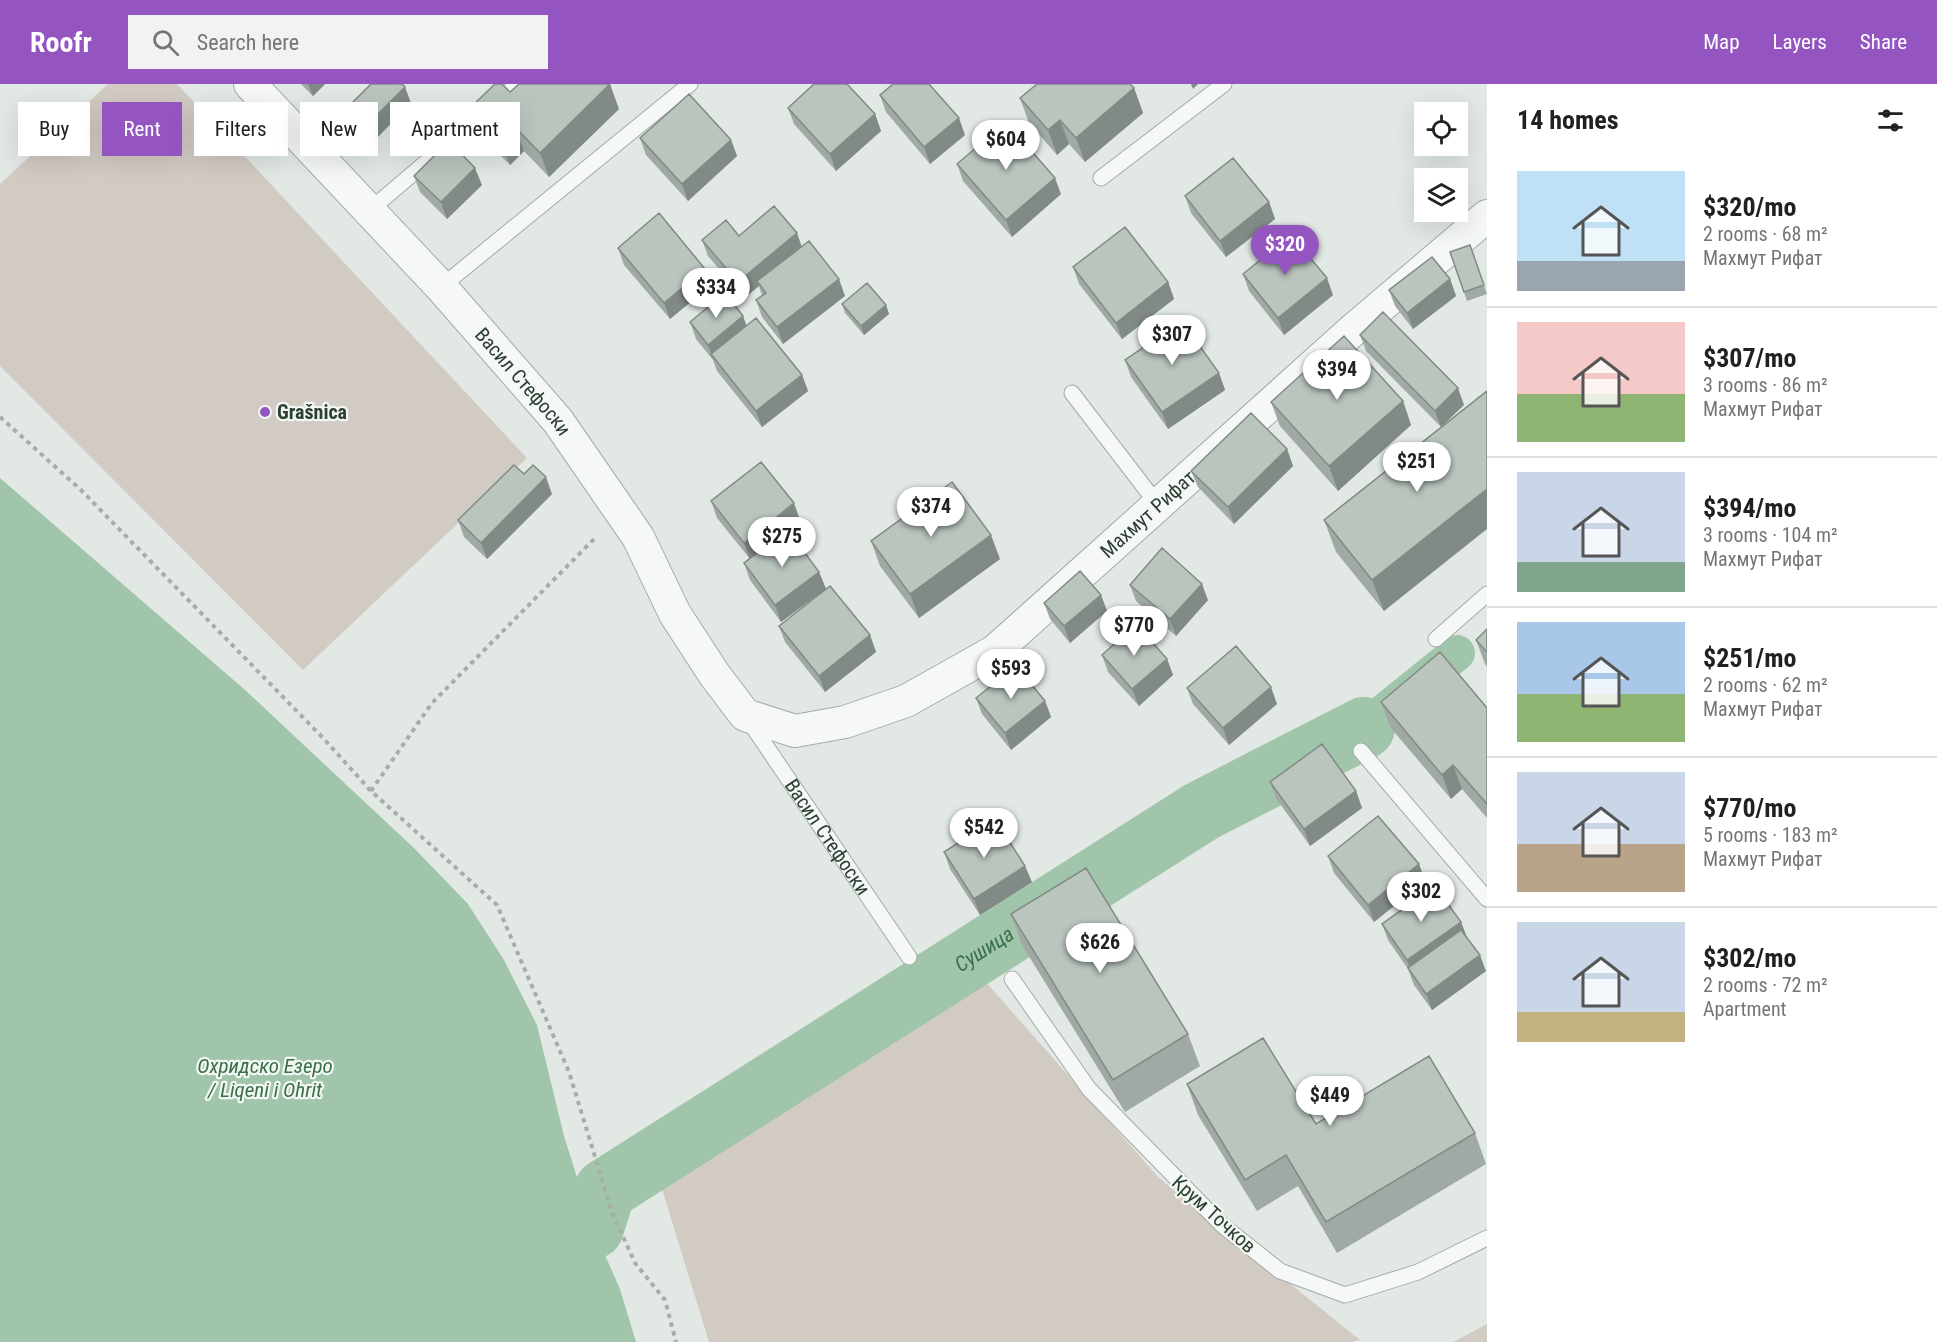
<!DOCTYPE html>
<meta charset="utf-8">
<style>
body{margin:0;font-family:"Roboto Condensed",sans-serif;background:#f2f2f2;color:#202124;height:100vh;display:flex;flex-direction:column;font-size:22px;white-space:nowrap}
*{box-sizing:border-box;margin:0}
p{font-size:20px;color:#757577}
.icon{flex:none;width:33px;height:33px;fill:none;stroke:currentColor;stroke-width:2;stroke-linecap:round;stroke-linejoin:round}
.map{position:relative;flex:1;overflow:hidden}
.sheet{display:flex;flex-direction:column;background:#fff;width:450px}
.sheet>*{flex:none}
.banner{position:absolute;left:18px;top:18px;width:570px;height:54px;display:flex;gap:12px}
.tools{position:absolute;left:1414px;top:18px;display:grid;gap:12px}
.tools a{display:grid;place-items:center;width:54px;height:54px;border-radius:0px;background:#fff;box-shadow:0 6px 24px #0002;font-size:30px}
.price{position:absolute;translate:-50% -51px;padding:0 14px;border-radius:21px;background:#fff;color:#222;font-size:20px;line-height:39px;filter:drop-shadow(0 2px 3px #0008)}
.price::after{content:'';position:absolute;left:50%;top:36px;width:18px;height:14px;margin-left:-9px;background:inherit;clip-path:polygon(0 0,100% 0,50% 100%)}
.price.current{background:#9555c1;color:#fff}
ul{padding:0;list-style:none}
li{display:flex;align-items:center;gap:18px;height:150px;padding:0 30px}
li+li{border-top:2px solid #e0e0e0}
li span{display:grid;place-items:center;flex:none;width:168px;height:120px;border-radius:0px;color:#555}
li>.icon{margin-inline-start:auto}
span .icon{width:72px;height:72px;fill:#fffc;stroke-width:1}
li b{font-size:26px}
h2{display:flex;justify-content:space-between;align-items:center;height:72px;padding:0 30px;font-size:26px}
.pill{padding:0 21px;border-radius:0px;background:#fff;box-shadow:0 6px 24px #0002;font-size:21px;line-height:54px}
.pill.current{background:#9555c1;color:#fff}
header{display:flex;align-items:center;gap:36px;box-sizing:border-box;height:84px;padding:0 30px;background:#9555c1;color:#fff}
header strong{font-size:28px}
nav{display:flex;gap:33px;margin-inline-start:auto;font-size:21px}
.search{width:420px;height:54px;background:#f2f2f2;display:flex;align-items:center;gap:15px;box-sizing:border-box;padding:0 21px;border-radius:0px;color:#757577;font-size:22px}
main{display:flex;flex:1;min-height:0}
.map>svg:first-child{display:block}
.green{fill:#d2cbc4}
.water{fill:#a1c5aa}
.lines{fill:none;stroke-linecap:round;stroke-linejoin:round}
.canal{stroke:#a1c5aa;stroke-width:36}
.river{stroke:#a1c5aa;stroke-width:62}
.service-casing{stroke:#a0aca5;stroke-width:17}
.minor-casing{stroke:#a0aca5;stroke-width:34}
.path{stroke:#a5aea8;stroke-width:4;stroke-dasharray:4.5 4.5;stroke-linecap:butt}
.service{stroke:#f5f8f6;stroke-width:15}
.minor{stroke:#f5f8f6;stroke-width:32}
.wall{fill:#a0a9a3}
.shaded-wall{fill:#828a85}
.building{fill:#bac5be;stroke:#828a85;stroke-width:1.5}
.poi-dot{fill:#9555c1;stroke:#f2f7f3;stroke-width:2}
.labels{text-anchor:middle;dominant-baseline:central;stroke-width:4.5;stroke-linejoin:round;paint-order:stroke}
.street-label{font-size:20px;fill:#2c3f33;stroke:#f2f7f3}
.poi-label{font-size:20px;font-weight:bold;fill:#2c3f33;stroke:#f2f7f3;text-anchor:start}
.water-label{font-size:21px;font-style:italic;fill:#3a6f4a;stroke:#f2f7f3}
</style>
<header>
<strong>Roofr</strong>
<div class="search"><svg class="icon" aria-label="search" viewBox="0 0 24 24"><circle cx="10" cy="10" r="6"/><path d="M15 15l6 6"/></svg>Search here</div>
<nav><a>Map</a><a>Layers</a><a>Share</a></nav>
</header>
<main>
<div class="map">
<svg width="1487" height="1258" viewBox="0 0 1487 1258">
<rect width="100%" height="100%" fill="#e2e9e5"/>
<path class="green" d="M108,0h69l350,374 -224,212 -303,-304v-182z
M984,896l175,198 201,162 -9,2h-642l-52,-169z
M1487,1240v18h-34z"/>
<path class="water" d="M0,394l244,211 171,160 53,55 36,56 33,65 27,111 29,92 27,61 16,53h-636z"/>
<g class="lines">
<path class="canal" d="M1364,644l93,-75"/>
<path class="river" id="s1" d="M593,1144l12,-38 597,-379 162,-83"/>
<defs>
<g id="service">
<path d="M1101,94l123,-94"/>
<path d="M370,126l148,-126"/>
<path d="M441,203l249,-203"/>
<path d="M1072,309l86,112"/>
<path d="M1436,555l51,-45"/>
<path id="s2" d="M749,637l160,236"/>
<path d="M1361,667l126,148"/>
<path d="M1012,895l77,110 133,136 58,46 65,24 73,-23 69,-34"/>
</g>
<g id="minor">
<path id="s3" d="M250,0l191,203 117,134 80,116 37,77 39,60 31,41 50,16 50,-9 61,-21 89,-50 358,-321 134,-114"/>
</g>
</defs>
<use href="#service" class="service-casing"/>
<use href="#minor" class="minor-casing"/>
<path class="path" d="M0,333l80,72 244,250 47,52 126,114 72,167 43,140 23,51 30,37 11,42
M371,707l61,-88 165,-167"/>
<use href="#service" class="service"/>
<use href="#minor" class="minor"/>
</g>
<path class="wall" d="M301,0h24l-12,12z
M1134,4l9,25 -58,49 -16,-18 -12,11 -28,-32 -9,-25z
M510,8l109,17 -70,68 -25,-26 -14,14 -32,-32 -9,-24z
M880,11l85,40 -35,29 -44,-52z
M411,19l-38,39 -19,-19 -6,-16z
M788,24l87,6 6,17 -45,40 -42,-47z
M640,54l91,2 6,16 -49,45 -42,-46z
M957,80l104,30 -49,43 -49,-56z
M414,92l68,9 -35,34 -27,-27z
M1185,112l84,6 6,17 -49,38 -35,-44z
M739,152l62,10 44,50 -62,48 -21,-27 -6,-17 6,-4 -3,-10 -15,12 -36,-42 -6,-16z
M1470,161l17,49 -20,7 -17,-49z
M618,164l87,21 6,16 -41,34 -46,-54z
M1073,183l95,15 6,17 -52,40 -43,-55z
M1243,190l90,21 -49,40 -35,-44z
M1450,195l6,17 -43,33 -18,-23 -6,-16z
M842,220l44,1 3,9 -25,21 -19,-22z
M690,238l57,3 55,50 6,16 -46,36 -45,-56 -4,-11 -17,-21z
M1360,251l104,70 -23,22 -75,-76z
M1125,276l94,13 6,17 -57,39 -37,-52z
M1487,307l-103,220 -48,-59 -12,-32z
M1403,317l8,24 -73,66 -58,-65 -9,-24z
M1287,365l6,17 -59,58 -36,-37 -7,-16z
M552,410l-65,65 -23,-22 -6,-17z
M711,417l89,19 -26,20 45,32 7,17 -45,33 -31,-42 -6,-17 6,-4 -33,-41z
M871,457l129,18 -81,59 -39,-52z
M1130,501l78,15 -32,36 -40,-35z
M1101,511l6,16 -37,32 -20,-24 -6,-16z
M779,542l91,9 6,17 -51,40 -40,-50z
M1487,545v38l-2,-3 -9,-24z
M1102,571l65,4 6,16 -34,31 -31,-34z
M1187,604l90,16 -48,41 -36,-41z
M976,614l69,3 6,16 -40,33 -29,-36z
M1381,618l106,6v110l-25,-29 -11,10 -61,-72z
M1270,698l86,9 6,17 -52,38 -34,-48z
M944,768l88,30 -52,33 -30,-46z
M1328,772l91,8 6,17 -51,41 -40,-49z
M1011,830l177,120 12,32 -75,46 -103,-167z
M1461,838l6,15 19,34 -54,39 -18,-25 -6,-16 -20,-29 -6,-16z
M1187,1000l129,40 159,9 11,31 -149,89 -39,-67 -41,25 -59,-96z"/>
<path class="shaded-wall" d="M308,0h17l-12,12z
M610,0l9,25 -70,68 -9,-24z
M1191,0h7l-5,5z
M405,3l6,16 -38,39 -6,-17z
M1134,4l9,25 -58,49 -9,-24z
M875,30l6,17 -45,40 -6,-17z
M959,34l6,17 -35,29 -6,-17z
M1060,36l9,24 -12,11 -9,-25z
M515,43l9,24 -14,14 -9,-24z
M731,56l6,16 -49,45 -6,-17z
M475,84l7,17 -35,34 -6,-17z
M1055,94l6,16 -49,43 -6,-17z
M1269,118l6,17 -49,38 -6,-16z
M797,149l6,17 -46,31 2,5 -15,12 -6,-16z
M705,185l6,16 -41,34 -6,-16z
M1327,194l6,17 -49,40 -6,-17z
M839,195l6,17 -62,48 -6,-17z
M1450,195l6,17 -43,33 -6,-16z
M1168,198l6,17 -52,40 -6,-16z
M886,221l3,9 -25,21 -3,-9z
M743,232l6,16 -37,23 -4,-10z
M1219,289l6,17 -57,39 -6,-17z
M802,291l6,16 -46,36 -6,-16z
M1458,304l6,17 -23,22 -6,-16z
M1403,317l8,24 -73,66 -9,-25z
M1287,365l6,17 -59,58 -6,-17z
M546,393l6,17 -65,65 -6,-16z
M1487,405v40l-103,82 -12,-31z
M794,419l6,17 -50,40 -6,-17z
M991,451l9,24 -81,59 -9,-24z
M819,488l7,17 -45,33 -6,-17z
M1202,500l6,16 -32,36 -6,-17z
M1101,511l6,16 -37,32 -6,-17z
M870,551l6,17 -51,40 -6,-16z
M1167,575l6,16 -34,31 -7,-17z
M1271,603l6,17 -48,41 -6,-17z
M1045,617l6,16 -40,33 -6,-17z
M1453,681l9,24 -11,10 -9,-24z
M1356,707l6,17 -52,38 -6,-17z
M1419,780l6,17 -51,41 -6,-17z
M1025,782l7,16 -52,33 -6,-16z
M1461,838l6,16 -54,39 -6,-17z
M1480,871l6,16 -54,39 -6,-16z"/>
<path class="building" d="M371,0h31l3,3 -38,38 -19,-18z
M495,0h7l8,8 9,-8h91l-70,69 -25,-26 -14,14 -32,-32z
M814,0h33l28,30 -45,40 -42,-46z
M893,0h36l30,34 -35,29 -44,-52z
M1037,0h93l4,4 -58,50 -16,-18 -12,10 -28,-32z
M689,10l42,46 -49,44 -42,-46z
M1006,38l49,56 -49,42 -49,-56z
M449,57l26,27 -34,34 -27,-26z
M1233,74l36,44 -49,39 -35,-45z
M774,122l23,27 -59,49 -36,-42 24,-20 13,16z
M659,129l46,56 -41,34 -46,-55z
M1125,143l43,55 -52,41 -43,-56z
M1291,151l36,43 -49,40 -35,-44z
M809,157l30,38 -62,48 -21,-27 10,-7 -9,-12z
M1470,161l14,40 -20,7 -14,-40z
M1432,173l18,22 -43,34 -18,-23z
M867,199l19,22 -25,21 -19,-22z
M725,209l18,23 -35,29 -18,-23z
M1383,228l75,76 -23,23 -75,-76z
M756,234l46,57 -46,36 -45,-57z
M1182,237l37,52 -57,39 -37,-52z
M1344,252l59,65 -74,65 -58,-64z
M1487,307v98l-115,91 -48,-60z
M1251,329l36,36 -59,58 -37,-36z
M761,378l33,41 -50,40 -33,-42z
M514,381l10,9 9,-9 13,12 -65,66 -23,-23z
M952,398l39,53 -81,59 -39,-53z
M788,446l31,42 -44,33 -31,-42z
M1162,464l40,36 -32,35 -40,-34z
M1080,487l21,24 -37,31 -20,-23z
M830,502l40,49 -51,41 -40,-50z
M1136,540l31,35 -35,30 -30,-34z
M1487,545v23l-11,-12z
M1236,562l35,41 -48,41 -36,-40z
M1440,568l47,56v96l-34,-39 -11,10 -61,-73z
M1016,582l29,35 -40,32 -29,-35z
M1322,660l34,47 -52,38 -34,-47z
M1378,732l41,48 -51,41 -40,-49z
M995,735l30,47 -51,33 -30,-47z
M1086,784l102,166 -75,46 -102,-166z
M1435,802l26,36 -54,38 -25,-36z
M1461,846l19,25 -54,39 -18,-26z
M1263,954l53,86 113,-68 46,77 -149,89 -40,-67 -41,25 -58,-96z"/>
<circle class="poi-dot" cx="265" cy="328" r="6"/>
<g class="labels">
<g class="street-label">
<text stroke="none"><textPath href="#s3" startOffset="404">Васил Стефоски</textPath></text>
<text stroke="none"><textPath href="#s3" startOffset="1281">Махмут Рифат</textPath></text>
<text stroke="none"><textPath href="#s2" startOffset="140">Васил Стефоски</textPath></text>
<text transform="translate(1214 1130) rotate(42)">Крум Точков</text>
</g>
<g class="poi-label">
<text x="277" y="328">Grašnica</text>
</g>
<g class="water-label">
<text stroke="none"><textPath href="#s1" startOffset="489">Сушица</textPath></text>
<text x="265" y="982">Охридско Езеро<tspan x="265" dy="24">/ Liqeni i Ohrit</tspan></text>
</g>
</g>
</svg>
<div class="tools">
<a><svg class="icon" aria-label="locate" viewBox="0 0 24 24"><circle cx="12" cy="12" r="6"/><path d="M12 2v4M12 18v4M2 12h4M18 12h4"/></svg></a>
<a><svg class="icon" aria-label="layers" viewBox="0 0 24 24"><path d="M12 4l9 5-9 5-9-5zM3 14l9 5 9-5"/></svg></a>
</div>
<b class="price" style="left:1006px;top:87px">$604</b>
<b class="price current" style="left:1285px;top:192px">$320</b>
<b class="price" style="left:716px;top:235px">$334</b>
<b class="price" style="left:1172px;top:282px">$307</b>
<b class="price" style="left:1337px;top:317px">$394</b>
<b class="price" style="left:1417px;top:409px">$251</b>
<b class="price" style="left:931px;top:454px">$374</b>
<b class="price" style="left:782px;top:484px">$275</b>
<b class="price" style="left:1134px;top:573px">$770</b>
<b class="price" style="left:1011px;top:616px">$593</b>
<b class="price" style="left:984px;top:775px">$542</b>
<b class="price" style="left:1421px;top:839px">$302</b>
<b class="price" style="left:1100px;top:890px">$626</b>
<b class="price" style="left:1330px;top:1043px">$449</b>
<div class="banner">
<a class="pill">Buy</a>
<a class="pill current">Rent</a>
<a class="pill">Filters</a>
<a class="pill">New</a>
<a class="pill">Apartment</a>
</div>
</div>
<section class="sheet">
<h2>14 homes<svg class="icon" aria-label="filters" viewBox="0 0 24 24"><path d="M4 7h16M4 17h16"/><circle cx="9" cy="7" r="2"/><circle cx="15" cy="17" r="2"/></svg></h2>
<ul>
<li><span style="background:linear-gradient(#bfe0f5 75%,#9aa5b1 0)"><svg class="icon" aria-label="home" viewBox="0 0 24 24"><path d="M3 11l9-7 9 7M6 9v11h12V9"/></svg></span><div><b>$320/mo</b><p>2 rooms · 68 m²</p><p>Махмут Рифат</p></div></li>
<li><span style="background:linear-gradient(#f6c9c9 60%,#8fb573 0)"><svg class="icon" aria-label="home" viewBox="0 0 24 24"><path d="M3 11l9-7 9 7M6 9v11h12V9"/></svg></span><div><b>$307/mo</b><p>3 rooms · 86 m²</p><p>Махмут Рифат</p></div></li>
<li><span style="background:linear-gradient(#c9d6e8 75%,#7fa58c 0)"><svg class="icon" aria-label="home" viewBox="0 0 24 24"><path d="M3 11l9-7 9 7M6 9v11h12V9"/></svg></span><div><b>$394/mo</b><p>3 rooms · 104 m²</p><p>Махмут Рифат</p></div></li>
<li><span style="background:linear-gradient(#a9c7e8 60%,#8fb573 0)"><svg class="icon" aria-label="home" viewBox="0 0 24 24"><path d="M3 11l9-7 9 7M6 9v11h12V9"/></svg></span><div><b>$251/mo</b><p>2 rooms · 62 m²</p><p>Махмут Рифат</p></div></li>
<li><span style="background:linear-gradient(#c9d6e8 60%,#b9a48a 0)"><svg class="icon" aria-label="home" viewBox="0 0 24 24"><path d="M3 11l9-7 9 7M6 9v11h12V9"/></svg></span><div><b>$770/mo</b><p>5 rooms · 183 m²</p><p>Махмут Рифат</p></div></li>
<li><span style="background:linear-gradient(#c9d6e8 75%,#c2b280 0)"><svg class="icon" aria-label="home" viewBox="0 0 24 24"><path d="M3 11l9-7 9 7M6 9v11h12V9"/></svg></span><div><b>$302/mo</b><p>2 rooms · 72 m²</p><p>Apartment</p></div></li>
</ul>
</section>
</main>
